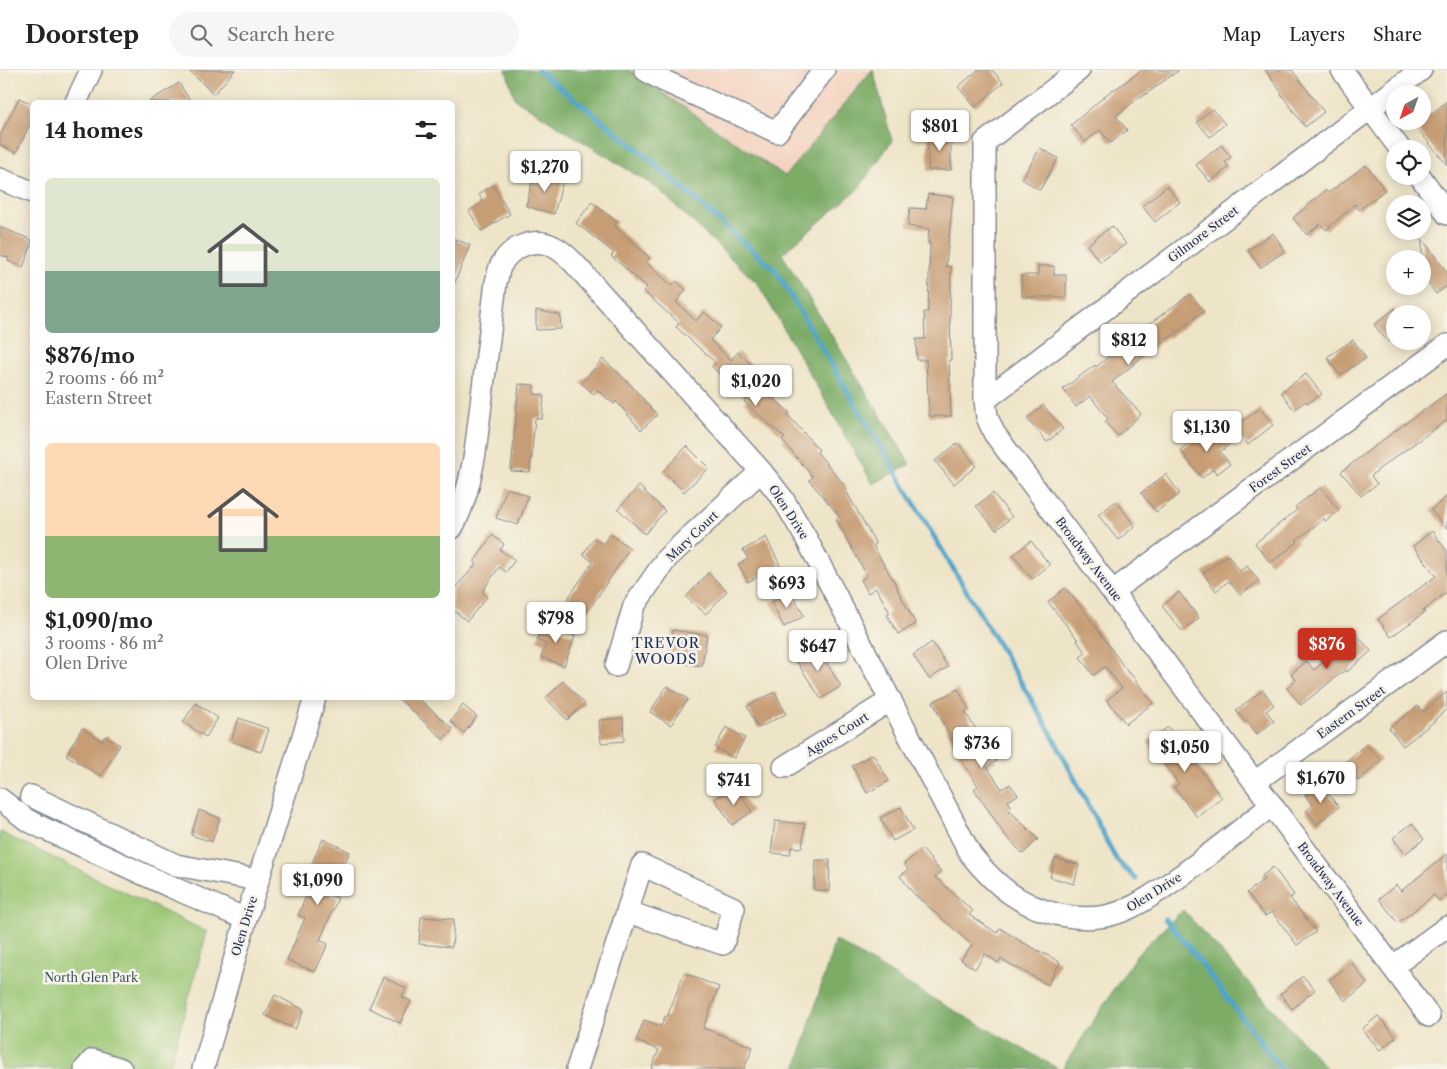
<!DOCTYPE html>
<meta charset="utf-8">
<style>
body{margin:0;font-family:"Libre Caslon Text",serif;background:#f6f6f6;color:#222;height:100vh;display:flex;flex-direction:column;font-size:19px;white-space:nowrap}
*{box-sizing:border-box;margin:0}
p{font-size:16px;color:#767676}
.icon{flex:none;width:28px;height:28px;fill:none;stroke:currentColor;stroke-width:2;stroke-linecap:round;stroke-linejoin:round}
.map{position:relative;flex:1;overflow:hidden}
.side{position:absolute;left:30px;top:30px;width:425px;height:600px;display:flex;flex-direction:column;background:#fff;border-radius:8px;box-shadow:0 2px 12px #0003}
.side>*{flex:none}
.needle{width:32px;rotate:220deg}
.tools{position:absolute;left:1386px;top:15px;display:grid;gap:10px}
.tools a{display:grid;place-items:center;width:45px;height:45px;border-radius:50%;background:#fff;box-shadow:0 2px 12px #0003;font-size:25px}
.price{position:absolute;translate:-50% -42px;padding:0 11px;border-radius:5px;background:#fff;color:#222;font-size:16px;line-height:32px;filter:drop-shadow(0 1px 2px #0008)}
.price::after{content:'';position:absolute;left:50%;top:30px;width:15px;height:11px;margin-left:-8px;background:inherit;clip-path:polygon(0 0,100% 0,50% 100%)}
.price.active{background:#c8321e;color:#fff}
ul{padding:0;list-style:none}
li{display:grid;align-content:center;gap:10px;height:265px;padding:0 15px}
li span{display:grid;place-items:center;height:155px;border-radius:8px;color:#555}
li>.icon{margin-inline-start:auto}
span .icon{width:90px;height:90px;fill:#fffc;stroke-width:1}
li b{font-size:21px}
h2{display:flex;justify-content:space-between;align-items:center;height:60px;padding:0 15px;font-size:21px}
header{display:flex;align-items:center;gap:30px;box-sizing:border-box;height:70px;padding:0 25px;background:#fff;border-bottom:1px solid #e0e0e0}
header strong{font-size:24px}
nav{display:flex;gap:28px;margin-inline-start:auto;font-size:18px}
.search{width:350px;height:45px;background:#f6f6f6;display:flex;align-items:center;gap:12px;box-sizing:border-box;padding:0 18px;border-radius:28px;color:#767676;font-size:19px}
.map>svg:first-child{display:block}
.built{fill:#f4d3c0}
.green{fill:#9bc775;stroke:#5b7b6a}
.forest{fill:#7cac66;stroke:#4c6e62}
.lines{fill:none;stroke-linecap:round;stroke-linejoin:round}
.stream{stroke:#4da4ca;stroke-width:5}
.building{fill:#c79d75}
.minor-casing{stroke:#848a92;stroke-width:24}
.minor{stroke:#fff;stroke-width:21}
.labels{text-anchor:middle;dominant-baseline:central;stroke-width:5;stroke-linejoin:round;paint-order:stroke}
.street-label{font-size:12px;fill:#1b2f5e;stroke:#f7f3e8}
.park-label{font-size:12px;fill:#3b5564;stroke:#f7f3e8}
.neighbourhood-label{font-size:14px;letter-spacing:1px;fill:#1b2f5e;stroke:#f7f3e8}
</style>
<header>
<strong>Doorstep</strong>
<div class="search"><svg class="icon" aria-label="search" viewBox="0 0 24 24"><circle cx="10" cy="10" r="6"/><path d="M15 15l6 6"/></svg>Search here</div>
<nav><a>Map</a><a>Layers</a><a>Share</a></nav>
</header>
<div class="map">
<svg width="1447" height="999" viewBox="0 0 1447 999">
<rect width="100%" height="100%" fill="#f7f3e8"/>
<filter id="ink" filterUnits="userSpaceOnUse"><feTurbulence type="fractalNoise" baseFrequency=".02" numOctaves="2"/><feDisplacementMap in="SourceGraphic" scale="10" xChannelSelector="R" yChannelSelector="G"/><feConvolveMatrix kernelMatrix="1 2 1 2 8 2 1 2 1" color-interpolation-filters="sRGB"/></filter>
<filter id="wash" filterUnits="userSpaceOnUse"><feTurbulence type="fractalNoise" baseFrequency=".0096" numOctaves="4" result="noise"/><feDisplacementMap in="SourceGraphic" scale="20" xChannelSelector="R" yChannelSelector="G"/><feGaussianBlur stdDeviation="1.12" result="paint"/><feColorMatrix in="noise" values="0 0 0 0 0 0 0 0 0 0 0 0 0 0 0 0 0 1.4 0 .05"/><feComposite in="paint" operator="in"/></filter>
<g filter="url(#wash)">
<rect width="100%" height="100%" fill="#eee4c7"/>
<path class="built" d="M629,0h243l-87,106z"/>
<path class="green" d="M0,762l207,100 -38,137h-169z"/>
<path class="forest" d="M506,0h123l156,106 87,-106h1l19,71 -34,48 -76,65 128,210 -37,20 -115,-200 -101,-96 -142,-89z
M1183,840l144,159h-265l75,-115z
M835,870l95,57 129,72h-263z"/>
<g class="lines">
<path class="stream" d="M538,0l103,82 135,119 275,462 66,128 19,18
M1165,849l22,26 94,124"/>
</g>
<g id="blocks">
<path class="building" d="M188,0h47l-21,24z
M978,0h14l11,13 -28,24 -17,-20z
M1142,0h37l-37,27 -1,-1 -25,20 11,14 -16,13 -11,-13 -15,12 -14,-17 42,-36 1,1z
M1265,0h27l32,42 -19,15 -24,-33 1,-1z
M179,13l12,19h-43z
M19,28l13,6v16l-16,33 -16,-8v-9z
M1447,31v64l-31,-38z
M1212,39l13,15 -15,13 -13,-15z
M928,64h23v36h-23z
M1221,75l10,12 -6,5 4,5 -19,15 -14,-17z
M1040,78l18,10 -18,32 -18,-11z
M1366,95l19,25 -26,20 -4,-6 -29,26 -6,-6 -13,11 -14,-17 33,-28 2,3z
M543,102l21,5 -10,37 -28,-8 7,-28 8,2z
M493,115l17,29 -29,17 -12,-20 14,-9 -4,-8z
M1167,116l13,16 -25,20 -13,-16z
M928,124l25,3 -7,69 5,1 -1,48 1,45h-2l2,56h-22l-3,-56h-9l-1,-21h9l-1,-27h4l2,-69h-2l1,-14 -21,-3 2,-18 16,1z
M592,132l25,20 -3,3 36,33 -4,4 26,24 4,-5 10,9 -10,12 20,19 8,-9 17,15 -11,13 21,20 7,-8 17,16 -7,8 41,36 -2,2 32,36 -2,2 30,36 -2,1 31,55 -3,2 25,42 -1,1 19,35 -18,10 -11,-19 3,-2 -14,-25 -8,5 -7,-13 6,-4 -31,-57 4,-2 -31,-37 4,-3 -31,-37 3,-2 -41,-36 3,-3 -35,-32 4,-4 -40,-36 3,-4 -36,-32 4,-4 -36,-31 3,-3 -38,-30z
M1112,156l14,18 -26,18 -13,-17z
M0,157l32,13v4l-9,23 -15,-6 1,-3 -9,-3z
M1273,163l12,18 -25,17 -12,-18z
M452,168l18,7 -17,42h-1z
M1422,169l25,33v14l-11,8 -14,-19z
M1038,196h16v9h12v22h-44l-1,-22h17z
M1190,224l14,17 -35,27 -2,-1 -55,45 29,32 -23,22 -13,-14 3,-3 -18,-23 -14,11 -13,-18 32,-24 1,2 45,-37z
M1395,238v28l-7,6 -14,-17z
M536,240l24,5 1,14 -25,1z
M1353,270l13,18 -26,17 -13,-18z
M603,289l26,24 28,32 -16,15 -25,-29 -2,3 -17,-14 -3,4 -13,-11z
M1306,304l16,20 -14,9 -2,-2 -12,9 -13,-18z
M519,314l15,1v9l10,1 -2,24 -7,-1 -5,54 -19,-1z
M1447,323v27l-68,49 -8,7 6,8 -16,12 -20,-24 31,-24z
M1043,335l20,24 -16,13 -20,-23z
M1260,338l13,17 -25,20 -13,-18z
M1219,359l11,15 -10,8 10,12 -13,10 -4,-5 -11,9 -22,-28 26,-20 4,6z
M958,373l18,23 -22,18 -19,-23z
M687,376l22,22 -25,24 -21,-21z
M1166,404l14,20 -24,18 -15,-19z
M639,416l26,25 -20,23 -27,-25z
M1321,417l18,24 -13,10 -2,-2 -28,21 2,2 -28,21 -15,-20 42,-33 -2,-3z
M507,418l21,8 -10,29 -22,-7z
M993,423l19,24 -16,13 -20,-24z
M1447,426v33l-16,-19z
M1116,431l19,25 -17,14 -20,-25z
M1432,461l15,20v41l-24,19 2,1 -34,25 -13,-18 58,-43 -23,-30z
M610,464l20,14 -46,69 -20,-13 29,-42 -10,-8 11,-16 9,6z
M492,465l12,9 -4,6 15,10 -9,12 -7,-5 -17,25 5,5 -20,24 -15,-12v-17l25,-29 -3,-1z
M766,467l14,28 -32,17 -10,-18 10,-5 -5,-9z
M1031,471l19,24 -18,14 -19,-24z
M1228,485l12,16 7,-5 12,15 -19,14 -11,-14 -13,10 -13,-18z
M708,503l19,18 -21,23 -20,-17z
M1065,518l18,21 46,65 1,-1 23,30 -27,21 -19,-24 15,-12 -17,-21 -12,8 -13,-18 6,-4 -9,-12 1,-1 -30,-38z
M791,522l13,24 -20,11 -13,-25z
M1179,522l20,26 -17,13 -20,-25z
M543,554l32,12 -11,30 -23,-9 5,-13 -9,-4z
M673,560l34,5 -5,31 -34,-5z
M1356,564l15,17 -24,21 -2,-2 -44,35 -14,-17 9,-8 -5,-6 16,-13 7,9z
M932,572l16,25 -19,12 -16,-24z
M816,576l25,40 -20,13 -26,-40z
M563,611l22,23 -18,16 -21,-22z
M667,616l21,13 -17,26 -21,-13z
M958,619l11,21 -4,2 31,49 -9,6 15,22 8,-5 8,11 -10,6 3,5 -4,2 31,31 -15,15 -18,-19 -31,-46 4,-3 -24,-38 1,-1 -22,-45z
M1263,620l11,15 -8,6 8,10 -17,13 -10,-13 -2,1 -9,-12z
M775,622l11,22 -28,14 -11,-22z
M1447,622v17l-12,10 1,1 -33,26 -14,-18 29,-22 5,6z
M398,628h20l35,31 -10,10z
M196,633l22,15 -12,19 -23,-15z
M463,635l14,12 -13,16 -14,-12z
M239,648l30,11 -8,23 -30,-11z
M623,648l1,23 -23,2 -2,-23z
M726,657l19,11 -11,20 -19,-10z
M1168,657l54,71 -25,19 -23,-30 5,-3 -32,-42z
M82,658l20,13 3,-5 15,9 -19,31 -35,-21z
M1366,674l15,16 -23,21 -15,-17z
M873,684l16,27 -22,12 -15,-27z
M1320,713l19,24 -22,17 -11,-13 7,-6 -8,-10z
M735,716l17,26 -20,13 -17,-26z
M901,737l12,23 -20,11 -13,-23z
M199,740l21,8 -8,24 -21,-7z
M775,751l30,3 -3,24 -11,-1 -1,8 -19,-2z
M1412,753l12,16 -19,15 -12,-16z
M323,769l27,13 -20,43 8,3 -18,42 8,4 -13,28 -28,-12 18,-42 -7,-3 19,-44 -7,-4z
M922,779l19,23 -6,5 38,34 -4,4 28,18 3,-5 22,14 38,20 -12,23 -47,-26 -3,4 -13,-9 -10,15 -14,-9 11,-15 -58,-51 -14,-18 8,-6 -4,-6z
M1447,784v41l-8,6 -5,-6 -36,28 -19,-24 17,-14 5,6z
M1055,788l24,7 -5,19 -24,-7z
M816,790h14l-1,31 -15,-1z
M1273,797l21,28 -4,3 26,34 -19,13 -25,-33 -7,4 -18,-23 17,-14 -2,-3z
M421,847l33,2 -2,28 -33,-3z
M1352,893l15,21 -22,17 -16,-21z
M684,903l35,14 -16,41 50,19 -9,22h-93l8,-19 -23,-9 8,-21 17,6 4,-10 2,1z
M1303,906l12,14 -23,19 -12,-15z
M383,907l23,11 -4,9 9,4 -11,22 -31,-15z
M275,925l29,15 -9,19 -30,-14z
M1378,946l18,21 -16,13 -18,-21z"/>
</g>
</g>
<g filter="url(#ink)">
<use href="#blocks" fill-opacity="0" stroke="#848a92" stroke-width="1"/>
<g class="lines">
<defs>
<path id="minor" d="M645,0l17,10 115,52 47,-62
M1079,0l-94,72v258l2,17 7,16 435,583
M1342,0l58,79
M76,32l15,-32
M1420,106l27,38
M0,109l32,13
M985,330l436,-330
M452,458c13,-24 18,-48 23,-75l21,-171c2,-5 2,-11 4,-15 9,-20 35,-31 54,-20 7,3 13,9 19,15l188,209 22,28 23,39 165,317c25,31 49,51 89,60 15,3 31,4 46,1 26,-5 48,-22 70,-37 33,-23 64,-49 96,-74
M1113,521l334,-246
M616,596l18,-60 33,-48 94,-87
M784,697l107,-67
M1255,712l192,-141
M31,726l145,69 82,15
M0,729l27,21 16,8 126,58 77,33
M1392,897l55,-40
M85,999l8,-9 28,9
M203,999l43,-150 69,-221
M577,999l65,-204 92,43 -11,36 -95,-32"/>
</defs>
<use href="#minor" class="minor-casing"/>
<use href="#minor" class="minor"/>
</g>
</g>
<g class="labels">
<g class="street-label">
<text transform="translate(1203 164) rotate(-37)">Gilmore Street</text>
<text transform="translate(1280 398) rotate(-36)">Forest Street</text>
<text transform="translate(789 442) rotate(57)">Olen Drive</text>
<text transform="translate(692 466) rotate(-44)">Mary Court</text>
<text transform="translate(1089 489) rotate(53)">Broadway Avenue</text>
<text transform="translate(1351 642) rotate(-36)">Eastern Street</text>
<text transform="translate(837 664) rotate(-32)">Agnes Court</text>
<text transform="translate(1331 814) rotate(53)">Broadway Avenue</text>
<text transform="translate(1154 822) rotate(-32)">Olen Drive</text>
<text transform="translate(244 856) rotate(-73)">Olen Drive</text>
</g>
<g class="park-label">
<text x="91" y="907">North Glen Park</text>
</g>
<g class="neighbourhood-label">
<text x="666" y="573">TREVOR<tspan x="666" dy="16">WOODS</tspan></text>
</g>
</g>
</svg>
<div class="tools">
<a><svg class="needle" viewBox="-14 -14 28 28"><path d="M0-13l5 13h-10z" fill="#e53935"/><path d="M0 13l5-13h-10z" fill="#767676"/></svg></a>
<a><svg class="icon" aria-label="locate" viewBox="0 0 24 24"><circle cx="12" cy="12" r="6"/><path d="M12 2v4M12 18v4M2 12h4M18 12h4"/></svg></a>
<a><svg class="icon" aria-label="layers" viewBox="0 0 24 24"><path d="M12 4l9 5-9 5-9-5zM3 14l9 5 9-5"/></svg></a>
<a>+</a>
<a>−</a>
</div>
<b class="price" style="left:940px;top:82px">$801</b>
<b class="price" style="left:545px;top:123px">$1,270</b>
<b class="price" style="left:1129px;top:296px">$812</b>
<b class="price" style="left:756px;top:337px">$1,020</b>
<b class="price" style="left:1207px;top:383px">$1,130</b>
<b class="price" style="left:787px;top:539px">$693</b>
<b class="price" style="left:556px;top:574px">$798</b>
<b class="price active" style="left:1327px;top:600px">$876</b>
<b class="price" style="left:818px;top:602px">$647</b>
<b class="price" style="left:982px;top:699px">$736</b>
<b class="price" style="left:1185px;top:703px">$1,050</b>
<b class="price" style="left:1321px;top:734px">$1,670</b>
<b class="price" style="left:734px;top:736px">$741</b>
<b class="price" style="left:318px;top:836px">$1,090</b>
<section class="side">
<h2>14 homes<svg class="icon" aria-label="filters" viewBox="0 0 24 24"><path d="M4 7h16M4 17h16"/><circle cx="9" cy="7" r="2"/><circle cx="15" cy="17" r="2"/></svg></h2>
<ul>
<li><span style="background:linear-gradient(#dfe7d0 60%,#7fa58c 0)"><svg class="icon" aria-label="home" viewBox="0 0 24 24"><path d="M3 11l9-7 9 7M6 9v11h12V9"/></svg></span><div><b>$876/mo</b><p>2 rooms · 66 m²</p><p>Eastern Street</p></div></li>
<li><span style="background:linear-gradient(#ffd9b3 60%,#8fb573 0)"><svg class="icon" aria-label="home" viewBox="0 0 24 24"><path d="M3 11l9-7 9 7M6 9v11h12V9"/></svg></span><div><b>$1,090/mo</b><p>3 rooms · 86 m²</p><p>Olen Drive</p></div></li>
</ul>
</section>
</div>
